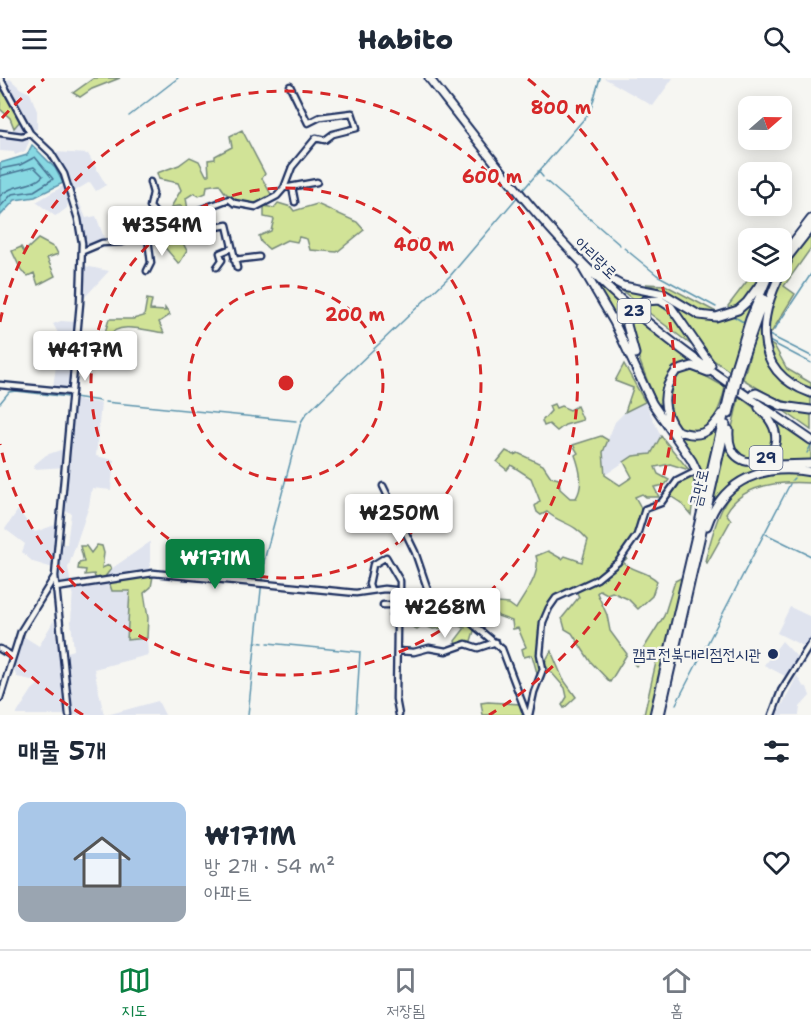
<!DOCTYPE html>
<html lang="ko">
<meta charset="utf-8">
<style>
body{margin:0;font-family:"Shantell Sans","Poor Story",sans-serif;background:#f6f6f7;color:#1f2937;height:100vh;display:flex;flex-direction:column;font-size:22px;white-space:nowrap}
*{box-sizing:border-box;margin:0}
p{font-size:20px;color:#747a83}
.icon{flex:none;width:33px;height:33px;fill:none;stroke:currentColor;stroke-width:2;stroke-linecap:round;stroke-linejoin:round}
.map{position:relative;height:637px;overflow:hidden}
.drawer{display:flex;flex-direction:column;background:#fff;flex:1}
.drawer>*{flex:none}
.needle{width:39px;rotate:70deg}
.fabs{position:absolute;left:738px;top:18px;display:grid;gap:12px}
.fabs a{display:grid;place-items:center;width:54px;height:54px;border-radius:12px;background:#fff;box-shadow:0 3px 15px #0003;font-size:30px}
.price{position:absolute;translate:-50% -51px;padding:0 14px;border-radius:6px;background:#fff;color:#222;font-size:20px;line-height:39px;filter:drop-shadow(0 2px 3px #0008)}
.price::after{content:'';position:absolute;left:50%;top:36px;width:18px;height:14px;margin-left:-9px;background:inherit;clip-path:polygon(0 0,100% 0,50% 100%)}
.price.selected{background:#0b8043;color:#fff}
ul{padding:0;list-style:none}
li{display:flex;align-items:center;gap:18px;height:150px;padding:0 18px}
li+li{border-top:2px solid #e0e1e3}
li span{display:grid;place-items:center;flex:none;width:168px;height:120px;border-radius:12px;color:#555}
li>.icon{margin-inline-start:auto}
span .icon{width:72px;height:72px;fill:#fffc;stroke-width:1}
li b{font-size:26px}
h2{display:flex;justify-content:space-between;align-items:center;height:72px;padding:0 18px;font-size:26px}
header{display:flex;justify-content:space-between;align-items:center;height:78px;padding:0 18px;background:#fff;font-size:27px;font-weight:800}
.tabs{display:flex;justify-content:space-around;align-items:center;height:84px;border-top:2px solid #e0e1e3;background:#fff;font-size:16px;color:#747a83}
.tabs a{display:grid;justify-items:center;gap:3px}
.tabs .selected{color:#0b8043}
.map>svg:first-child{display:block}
.built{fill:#dfe3ee}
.green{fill:#d1e397;stroke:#76897a;stroke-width:1.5}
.water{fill:#87d8e2;stroke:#5c94ad;stroke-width:1.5}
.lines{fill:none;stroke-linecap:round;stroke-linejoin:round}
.shore{stroke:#467393;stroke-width:1.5}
.stream{stroke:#5c94ad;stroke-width:1.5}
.minor-casing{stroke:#1b2f5e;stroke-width:9}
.highway-casing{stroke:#1b2f5e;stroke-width:11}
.minor{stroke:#f6f6f2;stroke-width:4.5}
.highway{stroke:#f6f6f2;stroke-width:7}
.highway-bridge-casing{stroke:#1b2f5e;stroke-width:11;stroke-linecap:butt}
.highway-bridge{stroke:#f6f6f2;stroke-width:7}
.ring{fill:none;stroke:#d62828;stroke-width:3;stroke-dasharray:10 8}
.poi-dot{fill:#1b2f5e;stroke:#f6f6f2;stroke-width:2}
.labels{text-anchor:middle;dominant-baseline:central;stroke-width:5;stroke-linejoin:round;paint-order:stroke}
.shield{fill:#f6f6f2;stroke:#5d6b8a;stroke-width:1.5}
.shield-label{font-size:15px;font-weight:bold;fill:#1b2f5e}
.street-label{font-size:16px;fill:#1b2f5e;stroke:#f6f6f2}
.poi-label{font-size:16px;fill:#1b2f5e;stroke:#f6f6f2;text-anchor:end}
.centre{fill:#d62828;stroke:#f6f6f2;stroke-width:3}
.ring-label{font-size:18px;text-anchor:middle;font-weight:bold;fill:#d62828;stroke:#f6f6f2;stroke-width:5;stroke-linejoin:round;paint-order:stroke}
</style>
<header><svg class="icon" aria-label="menu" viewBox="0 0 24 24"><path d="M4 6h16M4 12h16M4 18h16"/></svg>Habito<svg class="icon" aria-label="search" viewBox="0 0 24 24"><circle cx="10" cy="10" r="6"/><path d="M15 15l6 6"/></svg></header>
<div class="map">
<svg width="811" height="637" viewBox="0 0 811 637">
<rect width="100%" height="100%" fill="#f6f6f2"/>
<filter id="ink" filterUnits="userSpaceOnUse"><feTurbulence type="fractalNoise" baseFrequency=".0167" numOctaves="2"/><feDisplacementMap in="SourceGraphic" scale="12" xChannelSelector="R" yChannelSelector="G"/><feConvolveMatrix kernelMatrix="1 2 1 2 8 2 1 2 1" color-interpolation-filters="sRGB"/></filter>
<g filter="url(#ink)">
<path class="built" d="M604,0h69l-20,28z
M10,1l11,10 9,4 7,18v18l-3,1 -29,-49z
M23,42l8,17 -6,14 -10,4 -1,-3 -14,-1v-17l21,1 -9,-2 4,-11z
M55,74l33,2 18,31 -10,6 -6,-9 -17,10z
M65,107l4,11 -2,12 -8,6 -4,2 -19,-14z
M79,124l7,16 10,-2 9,24 -20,8 -4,-27 -6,-18z
M85,188l24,5 -25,27z
M61,243l15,1 -6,68 -17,-3 6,-42 4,-3 -10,-18z
M73,321l28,4 -5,53 18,4 -3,30 -19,-2 -3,18 -21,62 3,17h-12l1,-41h7l4,-31 -8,-3 3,-43 -32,2v-4l12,-10 23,-8z
M645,324l16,34 -10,18 -18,2 -28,19 -2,-23 12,-30 10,-10z
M18,432l17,22 20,-7 -2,43 -20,-6 -11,-10 3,-8 -20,-15z
M150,464v30l-46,6 7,-9z
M109,504l4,9 17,-1 -3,50 20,-2 1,17 -54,14 10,46h-32l-7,-62 9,-3 -3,-28 2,-34z
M790,529l21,10v21l-6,9 -28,-14z
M54,542l13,95h-51l16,-25 9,-8 -24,-5 -6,-12 12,-29 16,10z
M782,563l17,18 -12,18 -23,-12z
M797,598l6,10 4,1 3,9 -10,11 -1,8h-22z
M158,623l7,14h-58z"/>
<path class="green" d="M94,0h26l-28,11 -12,8 -7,-4z
M1,9l19,34 -6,7 -4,-10 -10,-9z
M242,52l23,44 -3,4 11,20c-23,11 -40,9 -54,-14l-12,2 -1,7 -7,3 -5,-3 -8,5 2,12 -8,-4 -9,1 10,-17 -3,-7 -19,-4 -2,-6 22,-8 11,-8 9,4 7,14h3l-1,-15 7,-1v-3l17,-9 -2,-11z
M278,125l13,4 3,4 23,-7 40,18 7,8 -27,22 -27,-2 -3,-11 -8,-2 -2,5 -10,-2 -18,9 -8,-7 -2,-6 12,-5 3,-12 -10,-2v-11l10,2z
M185,145l4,4 -10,8 8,16 -8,13 -18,-21 15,-7 -2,-9z
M811,155v15l-27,38 11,8 -24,39 -5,-2c4,-36 21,-71 45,-98z
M38,161l17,9 3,6 -11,4 8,18 -17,9 -4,-12 -6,3 -6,-4 -10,-21 9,-4 3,5z
M754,194h12l-24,32 -12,5 -2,-3z
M592,200l37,33 2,38z
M646,206l19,1 55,29 -19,-1 -33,-21z
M615,207l46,10 37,22 25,3 20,-10 16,-19 -30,80c-6,-5 -14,-9 -19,-14 -21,-21 -34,-74 -74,-55z
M147,221l5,1 -2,10 15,1v-3l5,7 -11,7 5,11c-17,-2 -46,-13 -56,4l-4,-1 5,-17h24l11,-3z
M649,225c25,1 36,28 49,47l-58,-44z
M763,230c-4,56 4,57 48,88v11c-27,-3 -45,-13 -68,-28z
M633,237l65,49c-27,2 -29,10 -36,35l17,35c24,5 25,2 42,-14l-17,70c-5,-33 -25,-44 -39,-71 -10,-19 -41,-86 -32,-104z
M767,264l8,5 12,22 24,14v8c-23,-11 -37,-25 -44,-49z
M624,286l21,38 -20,10 8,-24 -18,-7z
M691,290l34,19c-14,74 -73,47 -49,-12z
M739,319c19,12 29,22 36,43 -9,18 -22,25 -39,13l-5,-21z
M554,326l2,4 5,-2 9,4 7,-4 6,14 -18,5 -8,6 -8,-7 -5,2 -2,-5 9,-10 -2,-5z
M774,326l37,9v17z
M768,335l43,30v17c-49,3 -72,14 -102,53l19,-74v12l19,13c35,-5 38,-23 21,-51z
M601,358l7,4 -5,12 2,23 15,10 12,-8 -8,-15 9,-6 18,-2 10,-18 28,34 -19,-6 -15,3 3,7 11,6 -4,5 -11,2 5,10h-13l-4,-3 -7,3c2,4 6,9 6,13 2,26 -27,57 -48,69 -12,7 -33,10 -41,21 -15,21 -16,46 -12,71l-3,2 -5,-18 -8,2 -2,-8 4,-2 -8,-19 -5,1 -1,-8 -14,-5 -5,-6 5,-7 11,1 7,5c8,-14 26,-36 20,-53l12,-5 14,8 3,-3 17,6 6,-22c-16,-19 -26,-15 -41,-28l-6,3 -4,-3 -2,-6 5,-5 -9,-23 -20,-13 -4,5 -10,-8 9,-11 8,4 4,-2 25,12 8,12 8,2 1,10 10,9h6c8,-13 4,-29 -1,-43l3,-2 -5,-8z
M782,394l29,3v8c-29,-2 -69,0 -85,30l5,7 -24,43 -2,-2c14,-48 19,-85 77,-89z
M693,399l2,10 -4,28 -10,-12 -12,-8 11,-14z
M97,467l5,1 2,7 -2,15 7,-3 2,4 -7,9 -8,2 -2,-6 -9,1 1,-5 -8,-1 1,-6 5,-1 -4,-16h6l5,7z
M625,476l2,4 -4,4c8,9 25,9 34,19l-5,15 -14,13 -10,-10 -16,-7 -5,2 -7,-4 -3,3 10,22 3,16 17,23 -17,28 -20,-21 -18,-28 -7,-4 -3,-11 17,-21 -3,-6c21,-10 36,-18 49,-37z
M153,498l-2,11 -7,6 4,25 -1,20 -20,2 3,-49h-18l-3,-9z
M683,499l-32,138h-7l13,-57 -10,-5 -11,13 -2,-2 30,-48 11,-35z
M406,519l41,10 -5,8 -13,-2 6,10 4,-1 6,6 -12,1 -10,-4 -6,4 -7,-3 -4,-17 -7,-5z
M462,538l13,12 -4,13 -15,4 -1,-4 10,-13 -9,-3z
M551,573l12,28 13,18 -12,11 -2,-3 5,-8 -2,-9 -21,-24z
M488,624l32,2 3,11h-40l-2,-12z"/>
<path class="water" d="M32,67l23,23 8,15 -28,14 -20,3 -15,16v-53l27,-8z"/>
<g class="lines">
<path class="shore" d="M0,91l20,-4 15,-8 18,22 -19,12 -22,3 -12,13
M0,98l34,-9 9,9c-12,12 -30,7 -43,20"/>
<path class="stream" d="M129,38l49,-38
M538,93l5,6
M546,103l74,64
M522,113l68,-79 10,-34
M624,170l33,27 59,32
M733,238l12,7
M774,252l37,-56
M767,256l44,22
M769,263l42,22
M74,319l26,4
M105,324l191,19
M0,325l9,-11 7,-1 53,6
M807,375l4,-8
M792,402l2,-2
M766,456l45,22
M255,564l8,1
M268,565l92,9 -4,63
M676,626l114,-220
M248,637l16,-154 37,-139 5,-8 144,-138 69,-81"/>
<defs>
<path id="minor" d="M0,0l30,55 21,20 13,21 14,45 4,24 -2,60 -25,273 14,139
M0,55l22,3 8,-3
M150,104l3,11 -3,14 17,20
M292,109l3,15
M284,110l33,-6
M192,144l5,-11 32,-12 5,4 22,4 21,-11 7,-8 8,-21 24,-29 9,2 8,-6 24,-6 -5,-15 -32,4 -12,6 -18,-37
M83,173l19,-8 20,-1 18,-7 8,3 19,-11 20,-5 25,6 15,-3 10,43
M234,182l25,-3
M217,189l5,-7 -2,-7 12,-5
M147,193l4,-8 -3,-25
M0,307l72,7
M383,408l32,66 16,47
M56,510l97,-15 203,20 28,-4 11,1 9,5 32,5 20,10 46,39 25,66
M371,512l-2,-6 4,-19 13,-8 14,24v12
M383,527h12
M0,571l12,7
M397,573l17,1 15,-4 17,3 20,-7 12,4 18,-6
M0,620l21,-67 34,-55
M399,637l-3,-16 1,-71 -4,-13 3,-12 8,-8
M529,637l5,-23 9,-23 -3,-15 3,-32 6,-14 7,-10 41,-19 21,-17 19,-27 8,-26 16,-6 16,-22 16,-8
M772,637l9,-24 30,-48"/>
<path id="highway" d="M429,0c62,80 121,160 198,227 57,50 122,92 184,135
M785,175l26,-34
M785,182l2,2c-27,47 -41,108 24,131
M783,185l28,-36
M583,191l31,53 38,81 40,58 7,15 1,27
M597,194l26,14 41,8 35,21 17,2 22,-7 9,-8 22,-30
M644,223l16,-1 11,7 40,58
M628,238l-1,9 8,29
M739,292l25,-71
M734,293l16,-52 17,-40
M708,294l-16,-6 -16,5c-15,20 -15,38 0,59 22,9 33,4 46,-16
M753,316l3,-1 26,13 29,4
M729,336l5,-20
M729,352c-4,59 82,26 30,-22
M768,390l8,-3 35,-1
M707,448c16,-48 58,-62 104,-54
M654,637l76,-325
M660,637l66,-290"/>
</defs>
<use href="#minor" class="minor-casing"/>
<use href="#highway" class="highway-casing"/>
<use href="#minor" class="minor"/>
<use href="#highway" class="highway"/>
<defs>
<path id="highway-bridge" d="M628,238l16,-15
M730,312l4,-19
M734,316l5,-24"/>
</defs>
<use href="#highway-bridge" class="highway-bridge-casing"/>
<use href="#highway-bridge" class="highway-bridge"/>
</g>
</g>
<g class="ring">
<circle cx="286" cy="305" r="97"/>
<circle cx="286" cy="305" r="195"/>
<path d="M0 244A292 292 0 1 1 0 366"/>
<path d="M83 637A389 389 0 0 1 2 570M2 40A389 389 0 0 1 44 1M528 1A389 389 0 0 1 489 637"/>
</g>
<circle class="poi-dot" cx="773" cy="576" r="6"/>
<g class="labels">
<g class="shield">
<rect x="617.5" y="221" width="33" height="24" rx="4.5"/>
<rect x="749.5" y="368" width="33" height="24" rx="4.5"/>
</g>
<g class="shield-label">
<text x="634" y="233">23</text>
<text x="766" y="380">29</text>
</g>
<g class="street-label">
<text transform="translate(596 180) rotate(44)">아리랑로</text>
<text transform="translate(699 410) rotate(-77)">금만로</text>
</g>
<g class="poi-label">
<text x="761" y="576">캠코전북대리점전시관</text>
</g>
</g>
<circle cx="286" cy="305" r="9" class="centre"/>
<g class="ring-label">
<text x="561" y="36">800 m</text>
<text x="492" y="105">600 m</text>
<text x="424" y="173">400 m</text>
<text x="355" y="243">200 m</text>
</g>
</svg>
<div class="fabs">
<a><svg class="needle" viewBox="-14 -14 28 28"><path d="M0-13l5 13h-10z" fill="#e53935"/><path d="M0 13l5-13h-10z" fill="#747a83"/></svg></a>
<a><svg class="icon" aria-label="locate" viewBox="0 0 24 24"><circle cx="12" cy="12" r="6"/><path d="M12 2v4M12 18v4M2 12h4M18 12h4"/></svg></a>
<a><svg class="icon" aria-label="layers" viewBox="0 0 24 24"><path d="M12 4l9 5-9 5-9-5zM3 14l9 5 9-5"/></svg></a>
</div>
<b class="price" style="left:162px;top:179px">₩354M</b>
<b class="price" style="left:85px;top:304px">₩417M</b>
<b class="price" style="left:399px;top:467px">₩250M</b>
<b class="price selected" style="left:215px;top:512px">₩171M</b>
<b class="price" style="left:445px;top:561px">₩268M</b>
</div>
<section class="drawer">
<h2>매물 5개<svg class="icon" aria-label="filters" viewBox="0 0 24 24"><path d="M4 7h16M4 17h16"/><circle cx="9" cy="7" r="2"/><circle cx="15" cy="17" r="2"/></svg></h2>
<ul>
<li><span style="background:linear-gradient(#a9c7e8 70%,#9aa5b1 0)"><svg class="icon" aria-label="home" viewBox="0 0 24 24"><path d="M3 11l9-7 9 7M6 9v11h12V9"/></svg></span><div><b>₩171M</b><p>방 2개 · 54 m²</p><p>아파트</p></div><svg class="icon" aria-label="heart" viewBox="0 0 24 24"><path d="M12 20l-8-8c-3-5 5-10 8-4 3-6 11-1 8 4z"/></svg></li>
</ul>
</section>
<nav class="tabs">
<a class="selected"><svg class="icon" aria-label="map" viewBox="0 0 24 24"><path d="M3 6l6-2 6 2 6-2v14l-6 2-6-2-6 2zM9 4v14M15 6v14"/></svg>지도</a>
<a><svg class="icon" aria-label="saved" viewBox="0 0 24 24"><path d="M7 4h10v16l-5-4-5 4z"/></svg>저장됨</a>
<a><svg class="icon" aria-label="home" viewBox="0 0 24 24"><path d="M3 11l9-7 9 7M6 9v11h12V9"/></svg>홈</a>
</nav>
